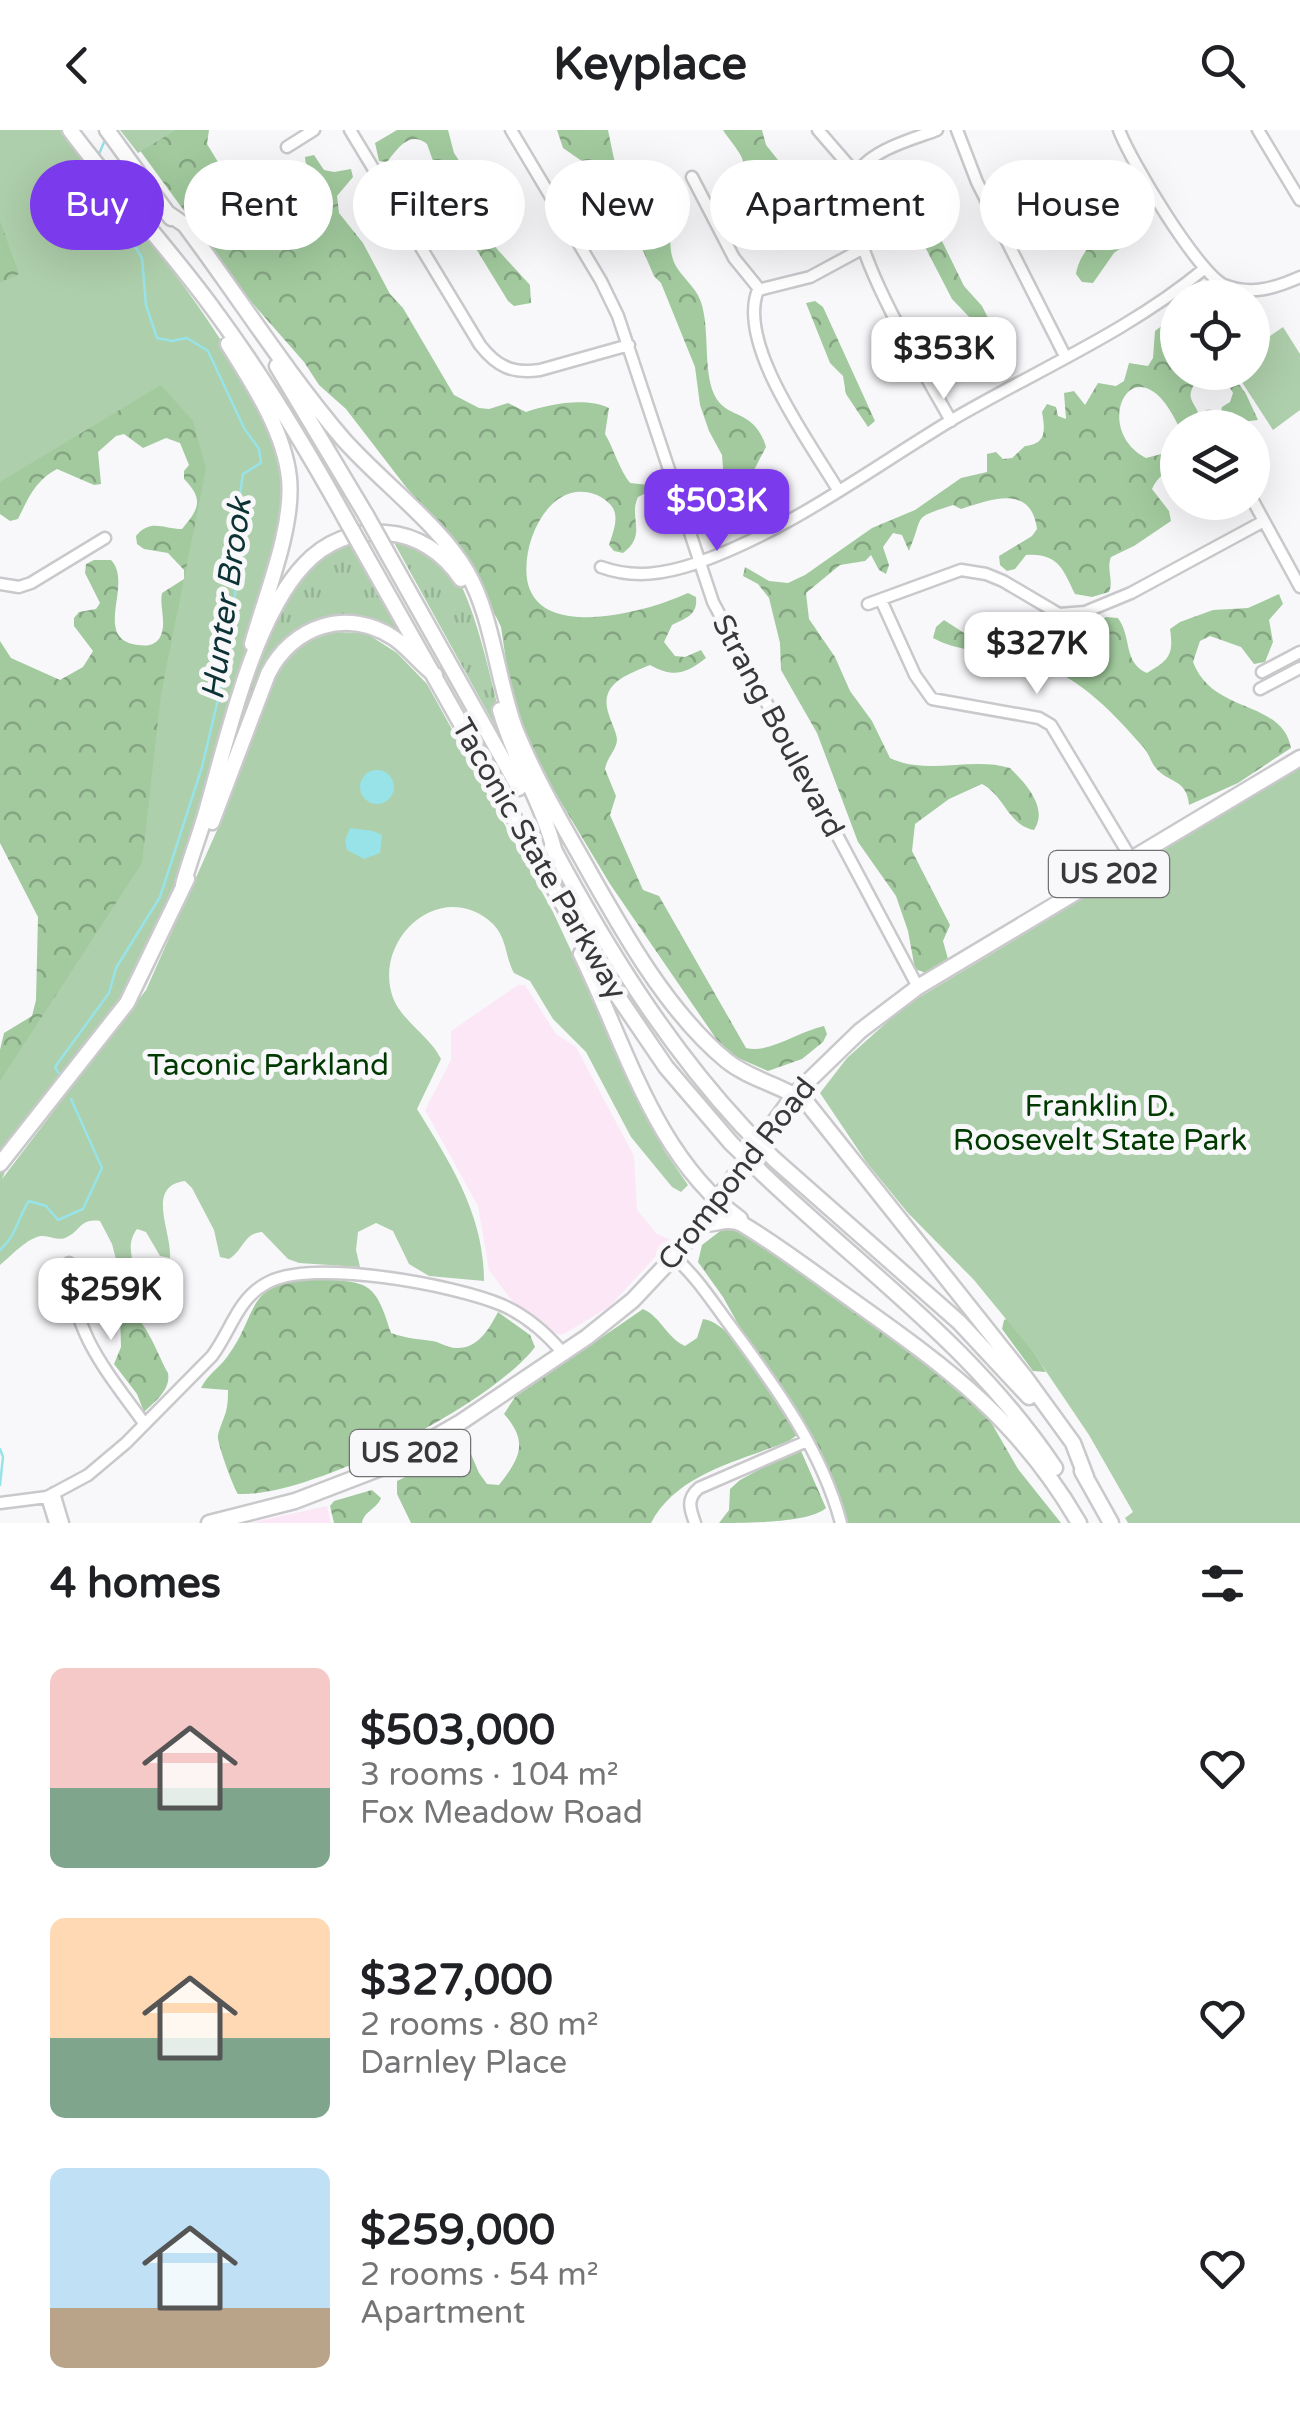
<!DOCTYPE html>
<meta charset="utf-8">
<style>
body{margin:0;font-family:"Varela Round",sans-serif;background:#f2f2f2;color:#202124;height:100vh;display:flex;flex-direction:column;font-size:38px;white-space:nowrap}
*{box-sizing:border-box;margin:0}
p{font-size:32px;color:#757577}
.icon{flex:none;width:55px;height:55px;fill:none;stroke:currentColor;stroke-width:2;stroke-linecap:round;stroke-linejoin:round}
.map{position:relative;height:1393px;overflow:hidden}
.panel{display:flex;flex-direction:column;background:#fff;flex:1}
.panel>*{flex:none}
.banner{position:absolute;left:30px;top:30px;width:1240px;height:90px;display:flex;gap:20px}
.buttons{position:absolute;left:1160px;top:150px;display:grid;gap:20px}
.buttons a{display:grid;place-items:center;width:110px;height:110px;border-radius:50%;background:#fff;box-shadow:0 10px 40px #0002;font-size:50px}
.price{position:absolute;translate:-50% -85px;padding:0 22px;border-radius:20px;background:#fff;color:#222;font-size:32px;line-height:65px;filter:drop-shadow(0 2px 5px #0008)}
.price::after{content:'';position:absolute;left:50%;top:60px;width:30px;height:22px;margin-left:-15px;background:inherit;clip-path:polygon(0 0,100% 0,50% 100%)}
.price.current{background:#7c3aed;color:#fff}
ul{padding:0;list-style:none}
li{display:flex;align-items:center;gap:30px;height:250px;padding:0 50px}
li span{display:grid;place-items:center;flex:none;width:280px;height:200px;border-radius:15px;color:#555}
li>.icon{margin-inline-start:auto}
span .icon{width:120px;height:120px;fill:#fffc;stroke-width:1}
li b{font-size:42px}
h2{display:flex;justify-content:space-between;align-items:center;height:120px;padding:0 50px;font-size:42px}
.pill{padding:0 35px;border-radius:45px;background:#fff;box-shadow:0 10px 40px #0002;font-size:35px;line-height:90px}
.pill.current{background:#7c3aed;color:#fff}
header{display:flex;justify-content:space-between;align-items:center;height:130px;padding:0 50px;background:#fff;font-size:45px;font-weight:700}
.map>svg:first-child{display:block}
.commercial{fill:#fce7f6}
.grass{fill:url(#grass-tufts)}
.forest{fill:url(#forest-crowns)}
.park{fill:#aecfab}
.water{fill:#97e3e8}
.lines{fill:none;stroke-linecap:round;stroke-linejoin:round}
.stream{stroke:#97e3e8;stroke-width:2.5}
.minor-casing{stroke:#c9c8cb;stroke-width:15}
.highway-casing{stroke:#c9c8cb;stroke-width:19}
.minor{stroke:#fff;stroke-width:10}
.highway{stroke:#fff;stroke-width:14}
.highway-bridge-casing{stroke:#c9c8cb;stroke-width:19;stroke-linecap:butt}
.highway-bridge{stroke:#fff;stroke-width:14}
.labels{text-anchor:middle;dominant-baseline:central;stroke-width:10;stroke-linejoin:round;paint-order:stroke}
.shield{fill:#f8f8fb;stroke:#727273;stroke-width:2.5}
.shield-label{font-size:28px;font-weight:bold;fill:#393839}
.street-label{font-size:30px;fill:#393839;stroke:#f8f8fb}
.park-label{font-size:30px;fill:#003a00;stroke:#f8f8fb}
.water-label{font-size:32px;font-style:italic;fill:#0c3234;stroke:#f8f8fb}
</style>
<header><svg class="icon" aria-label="back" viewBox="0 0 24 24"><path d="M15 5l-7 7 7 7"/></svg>Keyplace<svg class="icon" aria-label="search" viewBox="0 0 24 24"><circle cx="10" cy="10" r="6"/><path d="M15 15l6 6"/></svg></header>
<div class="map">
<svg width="1300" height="1393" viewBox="0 0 1300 1393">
<defs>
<pattern id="grass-tufts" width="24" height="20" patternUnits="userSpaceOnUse" patternTransform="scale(2.5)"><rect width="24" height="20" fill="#aecfab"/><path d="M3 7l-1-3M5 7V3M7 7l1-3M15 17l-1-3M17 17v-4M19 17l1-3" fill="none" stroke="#96b294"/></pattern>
<pattern id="forest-crowns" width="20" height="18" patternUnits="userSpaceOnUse" patternTransform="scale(2.5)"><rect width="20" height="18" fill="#a2ca9e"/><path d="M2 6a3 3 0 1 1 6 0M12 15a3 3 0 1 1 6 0" fill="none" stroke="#85a582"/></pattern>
</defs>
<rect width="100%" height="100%" fill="#f8f8fb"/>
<path class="commercial" d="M518,855h7l31,49 20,13 58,109 3,54 20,24 14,6 -62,67 -47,28 -15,-4 -35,-30 -23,-31 -11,-64 -53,-96 26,-50v-29z
M327,1376l4,17h-82z"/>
<path class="grass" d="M400,408c15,9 35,17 48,28 27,25 47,135 58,173l-2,3 -112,-203z
M348,411l56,93 -2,4 -59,-20 -69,39 -51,120c21,-73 49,-205 125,-236z"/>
<path class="forest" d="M0,0l215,212 -9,443 -206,367v-102l4,-17 28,-17 4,-16 2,-83 -38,-74v-202l11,17 49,22 23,-13 10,-16 -19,-25v-8l5,-6 17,-3 4,-6 -15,-30 1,-9 8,-4h17c23,24 -20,79 27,85 8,1 15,1 21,-6 9,-14 0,-31 3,-46l22,-14v-9l-16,-17 -24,-4 -7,-5 -1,-8c14,-18 28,-7 46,-7 17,-20 22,-30 2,-50v-8l5,-6 -9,-22 -14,-5 -23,10 -19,-14 -8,2 -18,16 3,32 -7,1 -37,-16c-22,12 -28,28 -39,50l-8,2 -10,-7z
M125,0h84l-2,14 14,23 37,17 13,11 29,3 16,-10c-1,-12 -11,-19 -11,-31l9,-2 10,15 10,2 17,-3 2,8 -16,19 2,17 24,30 27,51 13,14 51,87 25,13 10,1 19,-6 18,9c24,-8 59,-15 83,-4l-4,26c9,15 14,35 25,49l19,2 -3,8 -8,4c-10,21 10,37 -15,56l-9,-2 -5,-6c3,-9 8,-22 6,-31 -1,-9 -12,-17 -21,-20 -46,-15 -75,52 -66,90 15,58 124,26 160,9l8,4c2,18 -10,21 -24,28l-8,17 11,14 10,1 16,-7 5,8c-20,16 -33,20 -56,7 -24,10 -52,19 -41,50 2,7 7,16 8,24 0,11 -10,18 -12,30l11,27 -6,19 33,75 16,6 87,152c23,6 53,-17 78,-22l3,8 -4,8 -21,17 -34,12 -32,-14 -19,-17 -107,-156 -57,-95 -32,-62 -9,-26 -11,-74 -34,-72 -61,-68 -60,-78 -27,-24 -15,-23 -57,-65z
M397,0h51l6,23 10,15 -5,17 6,19 11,15 9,5 12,25 33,36 1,18 -17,3 -6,-5 -60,-98 -21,-59c-17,-14 -29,4 -40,18l-8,-1 -4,-18z
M557,0h51l6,29 24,47 16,3 8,-5c12,13 6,35 10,52 4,18 23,28 29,46 9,27 2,67 13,92 12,27 40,13 52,53l-13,25 11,14 8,-3 4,8 -18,5 -16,12 -9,-1 -9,-26 -2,-26 -13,-24 -9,-26 -5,-38 -34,-84 -7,-7 -17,-39 -28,-37 -7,-25 -39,-27z
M723,0h39l4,15 16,20 -1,10 24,11 3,8 -3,8 -9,2 1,27 -26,16c-19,-9 -19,-30 -21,-49l-9,-5c-2,-11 2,-15 3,-26 1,-11 -15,-27 -21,-37z
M918,54l9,4 6,16 16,7 -10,15v9l25,51 18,20 12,24 4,26 -9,-2 -17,-34 -20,-21 -30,-58 -17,-23 -2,-27z
M1102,87l26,8 4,8 -3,9 -15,11 -21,30 -11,-1 -6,-8c5,-29 25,-24 5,-55z
M815,171l8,6 52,114 -7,6 -22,-33 -3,-18 -13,-13 -24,-60z
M1163,195c21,5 14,29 15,47l23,1c-19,29 -8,22 1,49l-4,5h-19c-43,-93 -91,1 -33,31l31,-8v20c-12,0 -20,8 -25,19l17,22 2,10 -37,25 -23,11c-5,13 3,23 -2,35l-17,5 -17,-3c-12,-24 -16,-41 -49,-39l-11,14 -8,2 -7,-6 -1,-9 33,-20 5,-7c-6,-45 -44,-30 -76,-20l-8,-4c-43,14 -28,9 -44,46l-7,-16 -9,-2 -10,14 6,18 -3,9 -7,-4 -8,-15 -6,6 -25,4 -34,28 3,26 26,38 15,34 22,30 18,37c37,18 82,-2 120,10 15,15 39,40 24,62 -26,-5 -30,-35 -52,-46l-33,15 -34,25 -3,27 38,74 -7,16 5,18 -6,6 -16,8 -11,-4 -7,-38 -12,-35 -38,-54 -41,-109 -36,-63 -1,-27 -11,-45 -11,-14 -15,-8 2,-9 24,14 19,2 17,-8 67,-47 43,-18 46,-32 26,-6v-18l9,-2 7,7 9,-1 13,-12c22,-2 20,-16 17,-34l5,-8 9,3 2,9 8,3 -2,-26 10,-2 11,14 13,-22 18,3 8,-5 5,-18 19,3 5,-8 2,-27z
M1221,243h10l15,21 12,26 -33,4 -5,-8 2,-9 8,-5 3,-9z
M1279,464l4,10 -14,16 4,22 -8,20 -11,2 -13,-17 -31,-11 -10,5 -7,21c20,53 89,37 98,86l-53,35 -49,22c-2,-27 -22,-22 -34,-38 -4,-5 -6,-13 -11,-19 -34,-39 -71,-78 -122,-89 -29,-7 -64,-7 -89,-21l3,-11 8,-7 34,22 34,6 23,8 44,3 9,-8v-22l18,-12 12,1c14,19 5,45 29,55 22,-13 27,-18 23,-44l10,-7 33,-12 35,-2z
M728,1095h9l224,160 27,32 30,52 43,54h-218l-6,-21 -114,-205 -25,-35 4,-17z
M315,1149c53,3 60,1 76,54 14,5 26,6 41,8 8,1 16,7 24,7 22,1 33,-19 42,-36l32,23 5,12c-43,57 -225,151 -297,147 -4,-5 -22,-53 -20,-59 6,-21 10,-20 10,-45l-27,-2c6,-13 18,-20 26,-31 34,-46 15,-73 88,-78z
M643,1179c18,8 23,28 42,37l12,-8 6,-19c34,4 75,87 94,116l-8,6c-49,20 -112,32 -138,82h-240l-14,-29v-13l71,-34 11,26 8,11 12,1c21,-27 30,-43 5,-71l11,-17z
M120,1180c25,1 36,43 48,63 3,17 -13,28 -24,39l-7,-18 -23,-30 7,-17z
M1012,1187l34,55 -13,-1 -31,-42 2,-9z
M794,1321h7l25,57c-17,15 -79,15 -107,15l10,-13 1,-21 10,-9z
M372,1360l9,8c-4,11 -17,13 -19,25h-28l-4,-17 4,-5z"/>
<path class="park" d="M0,0h61c67,87 141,167 192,266 14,27 28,55 32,86 3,18 -5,42 -8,60l-95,337 -36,80 -29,48 -90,112 -25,60 144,-189 72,-162 58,-155 28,-30 30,-11 32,1 31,20 30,31 126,228 111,238 24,35 -7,7 -9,-5 -41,-50 -45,-85 -33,-33 -23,-38 -16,-8c-9,-16 -7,-35 -21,-49 -49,-46 -116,10 -102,67 6,28 38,43 50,68l-24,50c34,55 67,106 67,172l-55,-5 -20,-12 -16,-33 -17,-8 -18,9 -2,18 4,17 -61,-4 -11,-4 -26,-27c-18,1 -19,19 -33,27l-9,-2 -6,-27 -22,-42 -7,-7c-40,5 -13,51 -15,77l-10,-2 -14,-24 -9,-3c-11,15 -5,28 -1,45l-10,3 -7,-6 -7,-27 -12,-23c-21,-3 -19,11 -35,17 -8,3 -16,-3 -24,-2 -14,2 -30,20 -41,29v-184l142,-218 19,-169 45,-225 -13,-48 -32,-36 -161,97v-199l19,-9 -19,-53z
M120,0h56l-38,23z
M1283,197l17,27v56l-27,20 -37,-57 16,-1 1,-24z
M1300,638v755h-172l-3,-5 8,-6 -44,-77 -56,-83 -59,-72 -66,-67 -41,-50 -47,-70 27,-35 58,-52z"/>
<path class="water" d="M360 657a17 17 0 1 1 34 0a17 17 0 1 1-34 0Z
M350,698l23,3 9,4 -2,18 -16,6 -17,-9 -2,-9z"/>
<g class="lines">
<path class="stream" d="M99,24l6,-14
M59,944l-4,-7 54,-74 7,-25 44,-71 42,-130 22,-93 11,-78 3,-89 5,-33 18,-11 -2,-14 -15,-21 -36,-77 -21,-13 -15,3 -15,-3 -11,-33 -4,-47 -23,-38 -28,-30 -6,-13 5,-8
M0,1120c17,-15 17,-31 29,-49l17,5 12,14 25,-11 19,-41 -31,-69
M0,1319l3,8 -3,28"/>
<defs>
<path id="minor" d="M350,0l130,215c17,22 33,29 60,25l89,-25
M511,0l90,151 17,35 95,286 205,385
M818,0l39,45
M937,0c-24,9 -67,20 -80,44 -27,49 68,199 94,247
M957,0l20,52 88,174
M1119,0c11,30 79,143 105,155 27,11 51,3 76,-8
M1258,0l42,70
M287,17l27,-17
M692,47l42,81 26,32
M1209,287l6,11
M838,360c-27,-46 -102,-146 -80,-200l52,-13 52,-28
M1252,369l48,88
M601,437c33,12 64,7 96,-4 91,-32 172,-93 253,-142 85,-50 178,-89 254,-152
M0,454l19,3 12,-4 74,-45
M881,470l34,75 17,24 107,19 12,7 81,135
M868,474l93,-34 25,4 17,7 56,33 26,-2 46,-19 133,-72
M1262,542l38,-20
M1260,559l40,-21
M674,1127c24,21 39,46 58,71 44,59 90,123 109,195
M69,1133c3,70 36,106 75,160
M54,1363l9,30
M47,1367l8,26
M0,1373l47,-6 41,-22 38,-32 86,-87c19,-25 25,-57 55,-73 45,-25 188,2 235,22 23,10 45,29 61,48
M695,1393c-5,-14 -9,-24 4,-35l108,-47"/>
<path id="highway" d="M70,0c46,62 99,118 144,180 49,66 91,136 131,208
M107,0l64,88
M166,82l19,13c53,71 101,147 158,214 36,41 98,87 124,133 26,45 30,109 49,159 18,44 42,86 66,128 38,68 84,152 145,202 24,19 55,24 80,42l218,274 48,66 13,34
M228,214c25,40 56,87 61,134 5,50 -24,118 -37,166
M277,236l89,149
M385,419l134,239
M364,422l236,418 66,97 65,76
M500,580c14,51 43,93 55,143
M212,692l56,-148c24,-48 79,-67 126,-36 15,10 26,26 41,37
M552,716c54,101 113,197 191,281
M183,755c7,-27 18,-53 25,-80 20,-70 46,-187 96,-240 21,-23 50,-35 82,-32 31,2 58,20 75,46
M581,824c45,92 74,203 159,265
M774,1029l185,163 70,75
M0,1034l127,-161 60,-124
M764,1045c103,98 210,172 291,293
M700,1094c16,1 27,-7 42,0 40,24 77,53 114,79 94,67 164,118 223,220
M1082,1341l29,52
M209,1393l86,-22 86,-33 80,-46 126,-85 46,-37 47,-50 115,-156 65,-63 58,-44 382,-229"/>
</defs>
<use href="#minor" class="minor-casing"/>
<use href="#highway" class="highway-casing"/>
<use href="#minor" class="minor"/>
<use href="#highway" class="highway"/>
<defs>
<path id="highway-bridge" d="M366,385l19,34
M345,388l19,34
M743,997l31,32
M731,1013l33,32"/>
</defs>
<use href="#highway-bridge" class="highway-bridge-casing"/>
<use href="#highway-bridge" class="highway-bridge"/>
</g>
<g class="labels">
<g class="shield">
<rect x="1049" y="721" width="120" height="46" rx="8"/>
<rect x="350" y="1300" width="120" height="46" rx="8"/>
</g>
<g class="shield-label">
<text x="1109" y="744">US 202</text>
<text x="410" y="1323">US 202</text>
</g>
<g class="street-label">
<text transform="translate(778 596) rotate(62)">Strang Boulevard</text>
<text transform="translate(539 729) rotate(60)">Taconic State Parkway</text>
<text transform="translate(737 1044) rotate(-52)">Crompond Road</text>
</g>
<g class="park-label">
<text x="268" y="935">Taconic Parkland</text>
<text x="1100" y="976">Franklin D.<tspan x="1100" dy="34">Roosevelt State Park</tspan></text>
</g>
<g class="water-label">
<text transform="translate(227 469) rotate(-82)">Hunter Brook</text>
</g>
</g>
</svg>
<div class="buttons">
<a><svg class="icon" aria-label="locate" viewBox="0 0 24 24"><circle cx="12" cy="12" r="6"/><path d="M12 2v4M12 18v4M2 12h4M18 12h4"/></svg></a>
<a><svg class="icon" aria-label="layers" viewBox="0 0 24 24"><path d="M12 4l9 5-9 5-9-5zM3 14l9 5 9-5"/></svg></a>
</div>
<b class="price" style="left:944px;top:272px">$353K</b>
<b class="price current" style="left:717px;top:424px">$503K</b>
<b class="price" style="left:1037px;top:567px">$327K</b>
<b class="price" style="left:111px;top:1213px">$259K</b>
<div class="banner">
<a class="pill current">Buy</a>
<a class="pill">Rent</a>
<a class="pill">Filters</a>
<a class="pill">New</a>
<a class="pill">Apartment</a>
<a class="pill">House</a>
</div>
</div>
<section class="panel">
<h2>4 homes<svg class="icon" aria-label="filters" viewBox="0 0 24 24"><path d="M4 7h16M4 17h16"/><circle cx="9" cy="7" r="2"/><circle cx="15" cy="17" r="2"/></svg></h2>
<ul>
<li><span style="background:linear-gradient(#f6c9c9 60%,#7fa58c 0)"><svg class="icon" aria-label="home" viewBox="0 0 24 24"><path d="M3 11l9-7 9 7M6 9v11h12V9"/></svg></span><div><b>$503,000</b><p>3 rooms · 104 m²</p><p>Fox Meadow Road</p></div><svg class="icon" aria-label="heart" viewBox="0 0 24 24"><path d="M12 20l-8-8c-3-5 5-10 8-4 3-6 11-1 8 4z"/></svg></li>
<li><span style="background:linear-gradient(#ffd9b3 60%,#7fa58c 0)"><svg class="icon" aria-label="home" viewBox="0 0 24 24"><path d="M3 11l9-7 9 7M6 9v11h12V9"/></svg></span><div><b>$327,000</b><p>2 rooms · 80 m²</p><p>Darnley Place</p></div><svg class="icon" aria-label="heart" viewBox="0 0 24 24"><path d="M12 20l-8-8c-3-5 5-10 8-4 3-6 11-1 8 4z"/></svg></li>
<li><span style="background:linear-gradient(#bfe0f5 70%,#b9a48a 0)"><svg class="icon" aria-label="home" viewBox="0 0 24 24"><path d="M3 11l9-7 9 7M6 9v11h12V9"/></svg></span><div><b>$259,000</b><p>2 rooms · 54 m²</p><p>Apartment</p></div><svg class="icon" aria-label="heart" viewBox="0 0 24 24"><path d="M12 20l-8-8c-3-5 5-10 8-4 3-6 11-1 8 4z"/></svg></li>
</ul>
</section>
